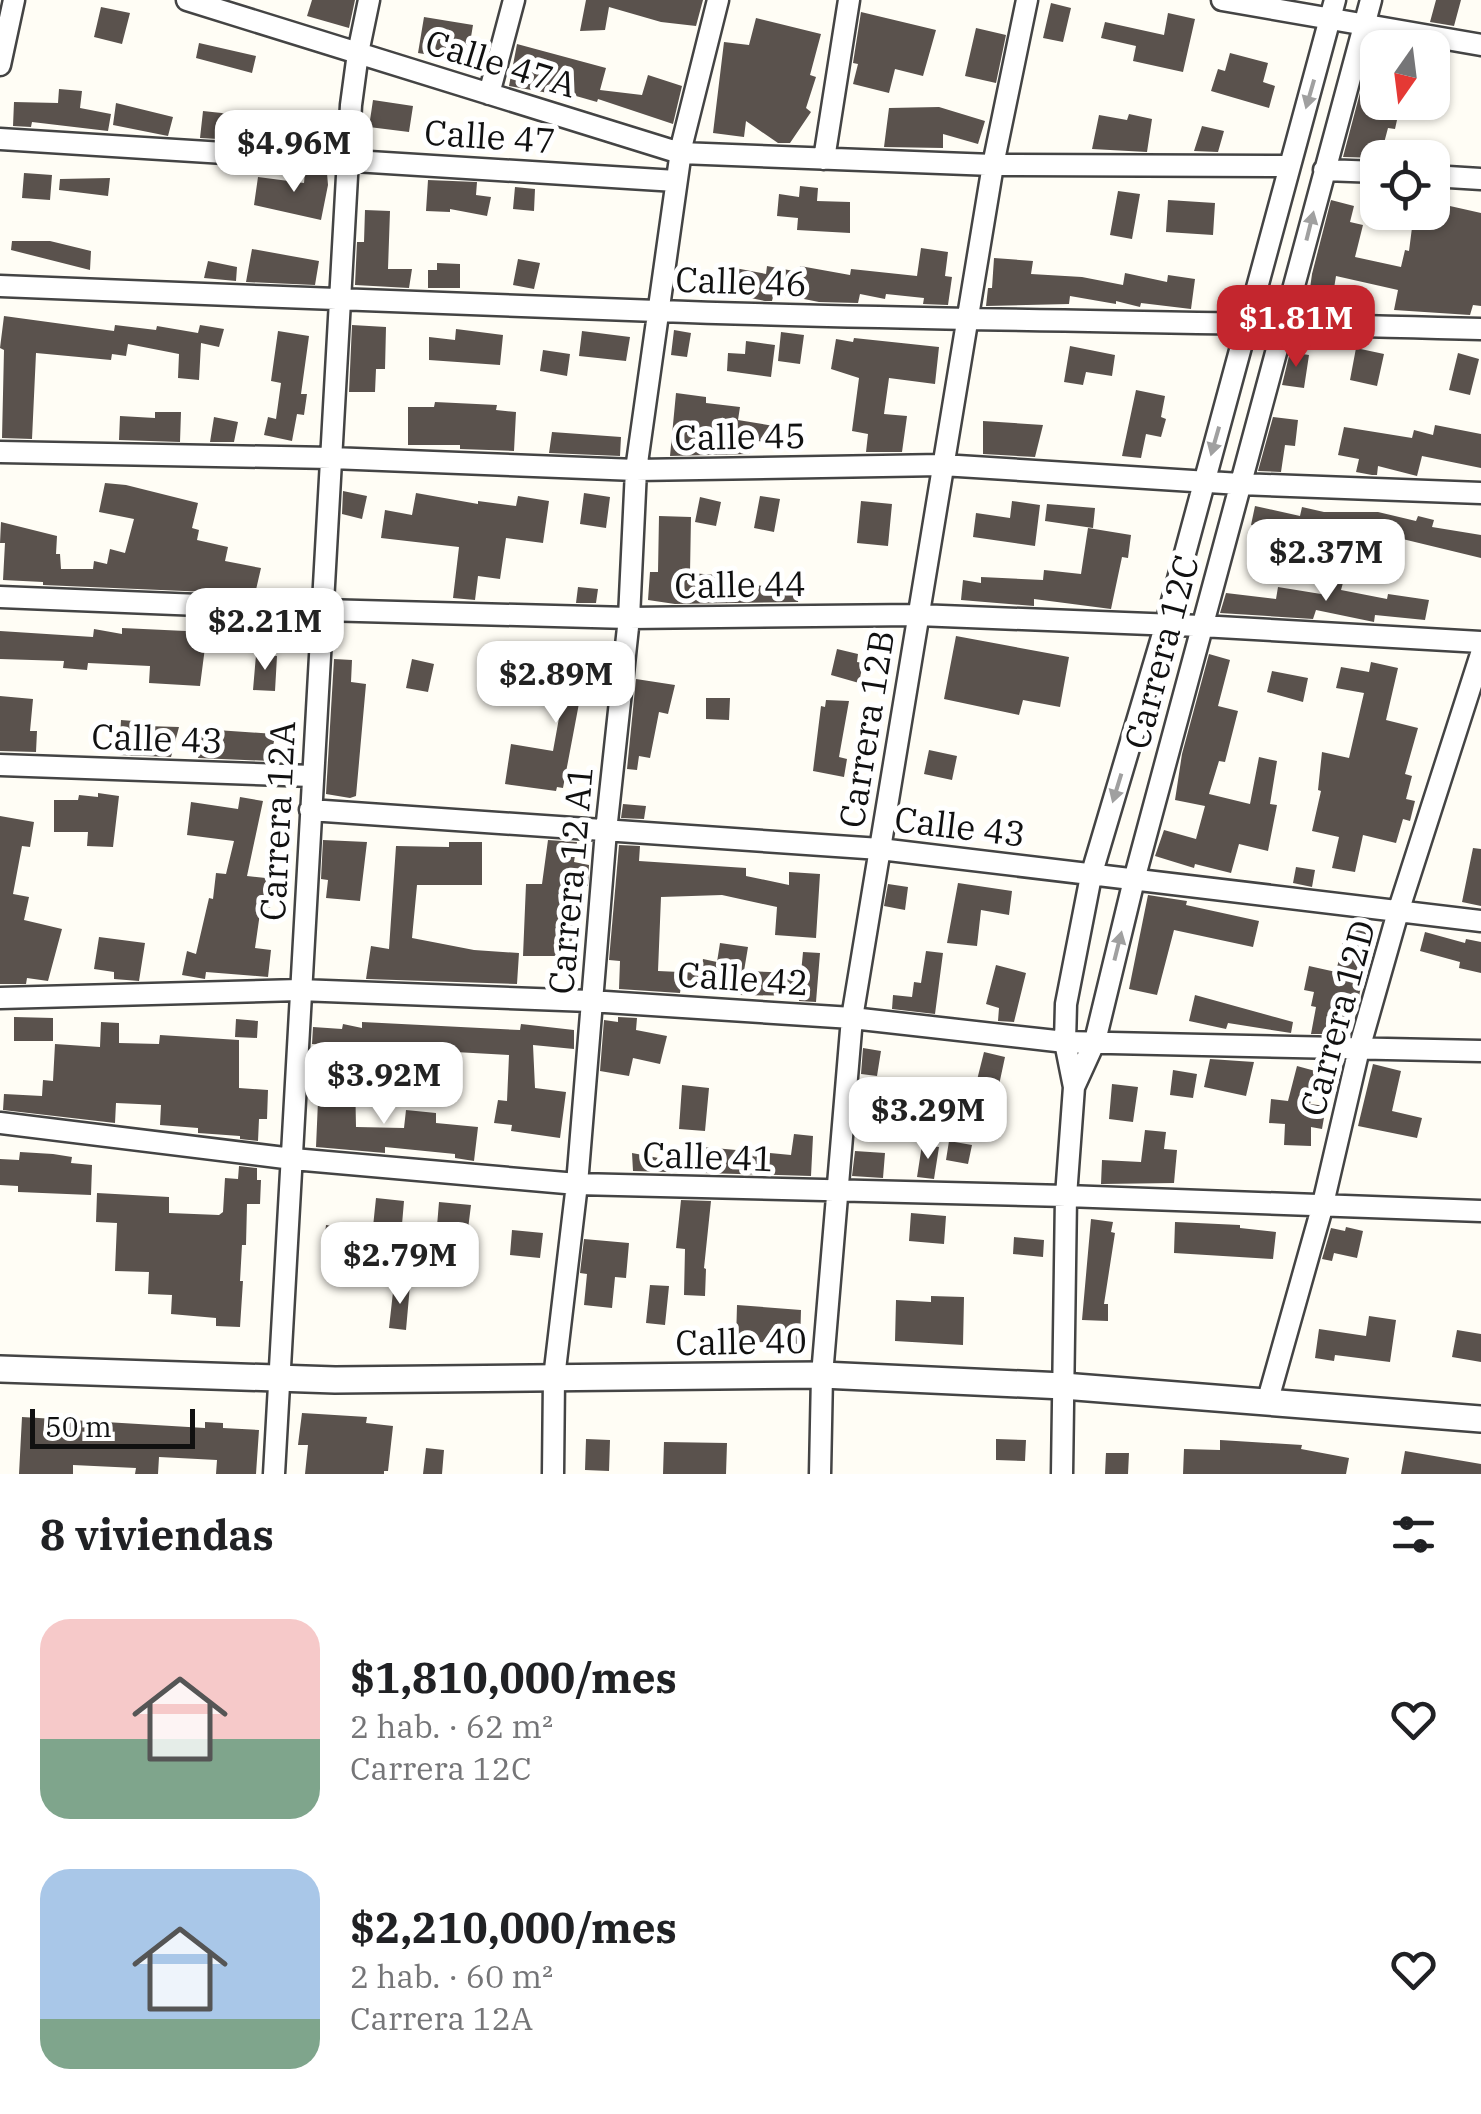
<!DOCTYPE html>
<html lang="es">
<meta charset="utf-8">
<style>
body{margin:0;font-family:"IBM Plex Serif",serif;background:#f6f6f6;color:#202124;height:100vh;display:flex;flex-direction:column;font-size:38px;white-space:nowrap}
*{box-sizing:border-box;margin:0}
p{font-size:32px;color:#757577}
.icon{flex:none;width:55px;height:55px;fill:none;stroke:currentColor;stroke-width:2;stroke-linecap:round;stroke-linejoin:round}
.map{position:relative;height:1474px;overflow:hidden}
.sheet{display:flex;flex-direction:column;background:#fff;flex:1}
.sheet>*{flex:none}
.needle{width:65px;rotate:194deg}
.controls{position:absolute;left:1360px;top:30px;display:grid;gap:20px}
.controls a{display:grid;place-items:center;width:90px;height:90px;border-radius:20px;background:#fff;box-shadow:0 2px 8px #0004;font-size:50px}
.scale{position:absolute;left:30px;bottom:25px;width:165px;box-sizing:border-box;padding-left:10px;border:5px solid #111;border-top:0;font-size:28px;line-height:35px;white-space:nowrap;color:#111;-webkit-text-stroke:8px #fff;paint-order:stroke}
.price{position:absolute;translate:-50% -85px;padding:0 22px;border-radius:20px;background:#fff;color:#222;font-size:32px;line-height:65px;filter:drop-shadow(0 2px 5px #0008)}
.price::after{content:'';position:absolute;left:50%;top:60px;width:30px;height:22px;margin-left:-15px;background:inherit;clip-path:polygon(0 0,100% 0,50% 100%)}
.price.selected{background:#c4262e;color:#fff}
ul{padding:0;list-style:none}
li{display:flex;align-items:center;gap:30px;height:250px;padding:0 40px}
li span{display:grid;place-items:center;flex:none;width:280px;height:200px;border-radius:30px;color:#555}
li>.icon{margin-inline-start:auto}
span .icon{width:120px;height:120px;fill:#fffc;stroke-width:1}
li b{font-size:42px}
h2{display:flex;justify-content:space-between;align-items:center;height:120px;padding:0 40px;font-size:42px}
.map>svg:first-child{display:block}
.building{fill:#5a524d}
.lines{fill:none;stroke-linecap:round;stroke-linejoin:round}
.minor-casing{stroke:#444;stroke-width:25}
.tertiary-casing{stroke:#444;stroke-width:30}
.minor{stroke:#fff;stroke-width:20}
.tertiary{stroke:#fff;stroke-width:25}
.oneway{fill:#a0a0a0}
.labels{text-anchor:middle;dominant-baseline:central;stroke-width:10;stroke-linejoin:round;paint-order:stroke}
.street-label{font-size:35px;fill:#111;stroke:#fff}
</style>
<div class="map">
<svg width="1481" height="1474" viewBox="0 0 1481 1474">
<rect width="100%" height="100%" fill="#fffdf5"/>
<path class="building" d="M312,0h43l-6,28 -42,-12z
M586,0h117l-7,26 -35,-4 -52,-15 -4,23 -25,1z
M1436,0h25l-7,26 -24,-4z
M1051,3l20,5 -8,34 -20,-4z
M101,7l29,6 -8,31 -28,-7z
M861,12l75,18 -13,46 -28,-7 -6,24 -36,-9 5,-20 -5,-1z
M1168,13l27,6 -12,53 -50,-11 3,-15 -35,-8 4,-16 59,13z
M424,17l49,8 -6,36 -49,-8z
M756,18l65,16 -11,41 6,2 -10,31 5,4 -21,31h-12l-32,-22 -2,16 -31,-4 11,-91 25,3z
M976,28l30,7 -10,48 -31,-7z
M1374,40l4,1v61h23l-6,27 -7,-1 -8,30 -37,-1z
M199,43l57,13 -4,17 -56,-15z
M517,44l89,24 -6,22 42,5 6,-20 34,11 -9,38 -75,-25 -1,3 -42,-12 -1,4 -45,-8z
M1230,53l38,10 -5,19 12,4 -6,22 -58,-17 7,-22 7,2z
M59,89l23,2 -2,17 31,6 -3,17 -76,-9 -1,5 -18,-1 1,-24 44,1z
M373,100l40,6 -4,26 -40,-5z
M116,103l57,14 -5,19 -55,-11z
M939,107l46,14 -7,23 -35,-10v14l-59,-1 5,-39z
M203,111l37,4 -2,25 -38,-2z
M310,111l19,4v31l-22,-2z
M1129,114l23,5 -5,33 -55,-3 7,-34 28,5z
M1202,126l22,5 -6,21 -24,-1z
M305,172l22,1 1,12 -7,35 -67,-15 4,-28 46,6z
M24,173l28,2 -2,25 -28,-2z
M110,178l-2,18 -49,-6 1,-11z
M428,180l49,2 -1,13 15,2 -4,19 -37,-7v3l-24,-1z
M800,186l18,2 -1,13 33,1v31l-53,-3 1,-12 -21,-2 2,-22 20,3z
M515,187l20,2 -1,22 -21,-2z
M1118,191l22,3 -8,45 -22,-4z
M1168,200l47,3 -2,32 -47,-3z
M1331,200l23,6 -4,16 13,3 -8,32 46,10 4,-17 4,1 5,-39h26l1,-8 40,9v93l-8,-1 -3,10 -76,-5 4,-20 -62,-14 -5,31 -23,-4 4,-29z
M365,210l25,1 -2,58h24l-3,19 -54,-3 2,-43h7z
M12,241h38l41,10 -1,19 -79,-20z
M921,248l27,4 -3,24 7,1 -4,28 -25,-1 1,-6 -38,-4 -1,5 -25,-5 -2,9 -39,-1 -45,-9 -2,8h-7l-34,-7 4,-26 31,6 1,-8 32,6 1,-6 50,9 1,-6 66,7z
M252,249l67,12 -4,24 -69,-3z
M994,258l39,3 -2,13 51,3 41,8 2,-12 42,9 1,-7 27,4 -4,30 -50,-6 -1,4 -24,-6v3l-46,-8 -1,8 -83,2 2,-18h4z
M518,259l22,4 -6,26 -21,-4z
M208,261l29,6 -1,14 -32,-3z
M437,263l23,1v24h-32v-18h9z
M4,316l110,15 1,-6 41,5 1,-4 41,7 2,-8 24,4 -5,18 -18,-4 -2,37 -21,-2 1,-24 -51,-10 -2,12 -14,-2 -1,6 -75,-7 -4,86 -30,-1 2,-88 -4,-2z
M352,325l34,2 -1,42h-9l-1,23h-26z
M456,329l47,6 -3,30 -71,-5v-23l26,3z
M674,330l17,3 -4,24 -16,-2z
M278,331l31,5 -8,58h6l-3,21 -7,-1 -5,27 -28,-6 4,-18 8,2 5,-36 -10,-2z
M582,331l48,6 -4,24 -47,-5z
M781,332l23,3 -4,29 -22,-3z
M854,338l85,9 -4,37 -46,-6 -5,36 23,2 -5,36h-36l2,-18 -16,-3 7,-53 -28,-9 5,-30 17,3z
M746,341l29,4 -4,32 -44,-6 1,-18 17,1z
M1070,346l45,9 -3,21 -26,-4 -3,13 -19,-3z
M1356,348l28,6 -7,32 -27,-6z
M543,350l27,4 -3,22 -27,-5z
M1290,352l19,3 -5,33 -22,-3z
M1458,353l21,6 -9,36 -21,-5z
M1136,390l29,6 -4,21 5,2 -5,18 -15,-3 -5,24 -19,-2z
M676,393l30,4v6l34,4 -2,13 54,9 -2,17 -38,-6 -2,14 -80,2z
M435,402l62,3 -1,5 20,2 -2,39 -54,-2v-4h-52v-38h26z
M155,412h26l-1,30 -61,-2 1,-24 35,2z
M214,417l24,5 -4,20h-24z
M1273,417l25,3 -3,26 -10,-1 -4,27 -23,-1z
M983,421l60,4 -8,32 -52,-3z
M1435,425l46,9v34l-59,-12 -5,20 -39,-10 -1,9h-5l-16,-3 3,-13 -21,-4 6,-28 68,11 2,-8 19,5z
M552,432l69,5 -1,19 -71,-3z
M105,483l21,2 72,18 -6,25 7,2 -2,10 31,7 -3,14 36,7 -6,26 -212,-9v-3l-40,-2 2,-37h-5l1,-21 56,14 -1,18h4l1,15h32l1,-8 13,3 3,-15 15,4 9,-34 -35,-7z
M343,491l24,5 -5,23 -20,-5z
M416,493l62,11v-3l38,5 2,-10 31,5 -6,42 -37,-5 -6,41 -22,-3 -3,24 -22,-2 6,-51 -78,-9 4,-28 27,5z
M584,493l26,4 -4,31 -26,-4z
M760,496l20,3 -6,33 -20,-4z
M700,497l21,5 -5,24 -21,-4z
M861,501l31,3 -4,42 -31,-3z
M1012,501l28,4 -5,41 -62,-9 3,-24 34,5z
M1047,504l48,4 -2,20 -48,-7z
M1255,506l45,10 2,-9 22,5h54l38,9 2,-5 16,4 -2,7 49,8v23l-95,-23 -2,8 -18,-5 -47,-1 -4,13 -17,-4 3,-11 -50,-10z
M659,516l32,1 -1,56 41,3 -1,7 70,6 -2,13 -123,2 -27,-4 2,-28h8z
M1088,528l43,7 -3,23 -6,-1 -11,52 -77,-10v7l-73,-6 2,-20 18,3v-6l62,3 1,-10 37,4z
M1326,575l18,4 -3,11 46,9 1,-5 41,6 -4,20 -50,-5 -1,7 -58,-12 -3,9 -93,-6 6,-20 50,6 2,-12 43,7z
M578,587l20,2 -2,14h-20z
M122,628l85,4 -7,54 -51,-3 1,-17 -62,-3 -1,7 -24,-2 1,-7 -64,-2v-28l93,6 1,-8 28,5z
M956,636l113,21 -9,50 -37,-7 -4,15 -75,-16z
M561,645l36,2 -8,52 -9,-1 -17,90 -6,-1 -1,4 -51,-7 6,-40 42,7 10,-55h-4z
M837,649l21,5 -1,8 6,1 -4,20 -28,-8z
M1209,654l21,6 -12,46 20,5 -13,51 -6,-1 -10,33 41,10 9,-47 18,4 -7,43 7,1 -9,46 -29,-7 -8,29 -36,-9 -1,4 -39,-12 9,-26 32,9 9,-33 -30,-6 7,-46z
M256,655l21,1 -2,35 -22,-1z
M334,659l18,1 -1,22 15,2 -10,112 -6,2 -24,-4z
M412,659l22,5 -6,28 -22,-4z
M1371,662l27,6 -12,52 32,8 -13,46 7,2 -6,23 9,2 -5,20 -7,-2 -7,24 -33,-8 -8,37 -23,-4 7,-31 -27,-6 9,-40 -3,-1 4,-38 27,6 15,-65 -28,-5 5,-21 28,5z
M1272,671l36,7 -5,24 -36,-10z
M636,679l39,6 -7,29 -9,-2 -9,46 -11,-2 -2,14 -10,-1z
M0,696l33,3 -3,32h7l-1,21 -36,-1z
M706,698h24l-1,22 -23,-1z
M826,700l23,1 -10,56 8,2 -3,18 -31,-6 8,-65 4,1z
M121,720l25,2v4l33,1 -8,30 -52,-2z
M202,729l73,5 -4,27 -73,-3z
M929,750l28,6 -5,24 -28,-6z
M98,793l21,3 -6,51 -26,-1 1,-14h-34v-32h24l1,-5 19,2z
M240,797l23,4 -16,75 28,3 -5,29 -9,-2 -6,42 16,2 -3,27 -62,-5 -1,7 -23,-4 5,-24 9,3 13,-56 4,1 3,-26 10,1 8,-33 -47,-6 4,-33 47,7z
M623,804l23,2 -2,13 -23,-1z
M0,816l34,6 -4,25 -8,-1 -9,48 16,3 -5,23 38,9 -14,52 -21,-3 -1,6h-26z
M323,840l44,2 -7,59 -34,-3 2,-18 -7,-1z
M548,840l29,2 -3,20 15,3 -1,21 -15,-2 -1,72h-49l3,-72h16z
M449,842h33v43h-65l-5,53 62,12 45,3 -2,31 -151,-5 5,-33 18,3 7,-103 53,1z
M619,845l21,1 -1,15 107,7v8l43,9v-13l31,2 -4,64 -41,-3 2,-28 -55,-12 -61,2 -3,74 43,2 2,-14 14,3 3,-19 28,4 -4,24 57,2 2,-21 17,1 -4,49 -17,-1v-5l-59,-1 -59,-9 -1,7 -61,-4 1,-28 -11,-1z
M1473,848l8,1v57l-19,-4z
M1296,867l19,3 -3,17 -19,-4z
M958,883l54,8 -3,24 -28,-5 -4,36 -30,-3z
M888,884l20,3 -3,23 -21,-4z
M1148,895l39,6 -1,4 73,16 -6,26 -79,-17 -17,65 -28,-6z
M1347,924l26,5 -15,72 -6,-1 -7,34h-34l5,-27 -5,-1 3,-14 -10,-2 5,-24 27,6z
M1425,932l40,11 1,-4 15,3v31l-22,-5 1,-6 -40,-11z
M99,937l46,6 -6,38 -25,-2v-7l-20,-3z
M926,951l17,2 -8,61 -43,-5 1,-14 19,2 2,-15 7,1z
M996,965l30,8 -12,49 -16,-1 1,-13 -13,-4z
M1195,995l98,27 -2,11 -63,-10 -2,6 -37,-8z
M14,1017l39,1v23h-39z
M618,1017l19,1 -1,12 31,6 -7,28 -27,-6 -4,18 -29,-5 4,-51 14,2z
M236,1019l22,2 -1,17 -22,-1z
M101,1022l18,1v20l40,1 1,-9 79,5v48l29,2 -1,29h-8l-1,22 -18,-2v-3l-42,-3v-5l-38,-3 1,-20 -45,-2 -1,20 -112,-13 1,-16 38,2 1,-16 10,1 2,-37 45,3z
M362,1022l158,8 1,-6 53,6v19l-41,-4 2,43 31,4 -6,46 -49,-7 1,-6 -18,-2 4,-23 9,1 2,-46 -197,-11 1,-17 29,2 1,-5 19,4z
M863,1048l18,3 -4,25 -16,-2z
M984,1052l21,5 -6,28 -22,-5z
M1210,1059l44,3 -8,34 -42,-9z
M1373,1064l28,7 -9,40 30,7 -5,20 -59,-12z
M1297,1066l22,6 -9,32 16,2 -4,23 -11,-2v19l-27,-1 1,-21 -16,-1 2,-24 17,2z
M1173,1070l24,4 -4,24 -23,-3z
M355,1077l1,50 48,1 2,-18 30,3v10l42,4 -4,34 -19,-3v-4l-70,-7v6l-69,-6 3,-69z
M1112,1084l26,3 -5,35 -24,-3z
M682,1085l27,3 -4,43 -26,-2z
M881,1090l29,4 -4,23 -28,-5z
M1145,1130l21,2 -2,17 13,1 -3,33 -73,1 1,-24 39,2z
M794,1134l19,2 -2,40 -178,-5 -1,-18 69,13 2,-19 88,8z
M949,1141l23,4 -4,19 -22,-4z
M922,1145l17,2 -5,32 -17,-2z
M855,1151l30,2 -2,25 -31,-2z
M20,1152l33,2 19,3 -1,6 21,2 -1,30 -73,-3v-6l-18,-1v-26l19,1z
M239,1166l18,2v12h4l-1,24h-13l-1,41h-4l-2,36h3l-3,46 -24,-1v-8l-45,-4 1,-19 -24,-1 1,-22 -34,-1 2,-48 -21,-1 1,-29 72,4v16l50,2 4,-3 2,-34 13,1z
M376,1198l28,3 -4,47 -29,-2z
M681,1200l30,1 -7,67 2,1 -1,27 -21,-1 1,-46 -9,-1z
M439,1202l32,3 -3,24 -31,-3z
M911,1213l35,3 -2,28 -35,-3z
M1091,1219l22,3 -2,10 4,1 -11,71h4v17l-26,-1z
M1175,1222l65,3v3l36,4 -3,27 -99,-6z
M326,1225l27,3 -4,32 -27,-3z
M1346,1227l17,4 -6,27 -23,-5 -2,8 -10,-2 9,-31 14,3z
M512,1230l31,3 -3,25 -30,-3z
M1014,1237l30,3 -1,17 -30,-3z
M584,1239l45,4 -3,35 -11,-1 -3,31 -28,-3 3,-31 -7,-1z
M394,1283l16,2 -4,45 -17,-2z
M650,1285l19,1 -4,39 -19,-2z
M931,1296l33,1 -1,48 -68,-4 1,-41 35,2z
M737,1305l64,5 -1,34 -64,-3z
M1369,1316l27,4 -6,42 -55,-7 -1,6 -19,-3 4,-29 47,7z
M1457,1330l24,4v28l-29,-5z
M302,1413l65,4 -1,6 27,3 -5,45h-4v3h-79l3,-29h-10z
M22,1417l183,11v-6l18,1v5l36,2 -3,44h-40l1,-14 -58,-3 -1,17h-23l1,-6 -63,-3v9h-54z
M586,1439l24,1 -1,31 -24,-1z
M996,1439l30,1 -1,21 -29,-1z
M1220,1440l82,5 -1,4 48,9 -3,16h-163l1,-25 36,1z
M664,1442l63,1 -1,31h-63z
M426,1448l18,2 -2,24h-19z
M1405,1451l76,13v10h-80z
M1106,1453h23l-1,21h-23z"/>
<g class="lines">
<defs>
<path id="minor" d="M187,0l493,153 313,12 297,1
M1222,0l259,45
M0,65l14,-65
M489,94l25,-94
M0,139l676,42
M824,159l25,-159
M1324,170l54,2
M1432,176l49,3
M0,286c219,8 438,18 657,25 275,10 549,10 824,18
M0,452l331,6 305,12 306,-5 298,19 241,9
M0,597l322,13 307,8 288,-3 284,11 280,16
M0,765l312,11
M310,810l570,39 601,72
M0,998l299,-8 291,11 262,17 213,24 416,9
M1074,1087l21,-46 39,-161 237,-880
M0,1123l293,36 284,25 489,12 415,15
M1267,1403l55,-195 37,-159 39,-137 83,-258
M274,1474l77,-1369 7,-52 11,-53
M553,1474l1,-96 23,-194 29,-353 23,-213 7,-148 46,-326 36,-144
M820,1474l2,-99 30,-357 141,-853 34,-165
M1062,1474l4,-278 8,-109 -9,-45 1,-38 25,-128 74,-249 170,-627"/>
<path id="tertiary" d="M0,1369l335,11 487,-5 241,11 418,33"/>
</defs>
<use href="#minor" class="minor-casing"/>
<use href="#tertiary" class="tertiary-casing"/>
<use href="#minor" class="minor"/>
<use href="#tertiary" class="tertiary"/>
</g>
<defs><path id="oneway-solid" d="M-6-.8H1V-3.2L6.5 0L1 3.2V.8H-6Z" transform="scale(2.5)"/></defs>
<g class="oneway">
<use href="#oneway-solid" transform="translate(1310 94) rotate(106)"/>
<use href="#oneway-solid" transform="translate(1310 226) rotate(-76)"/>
<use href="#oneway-solid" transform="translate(1215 441) rotate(106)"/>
<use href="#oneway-solid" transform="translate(1117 788) rotate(107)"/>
<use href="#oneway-solid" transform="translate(1118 946) rotate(-76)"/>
</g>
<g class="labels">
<g class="street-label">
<text transform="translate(501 63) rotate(17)">Calle 47A</text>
<text transform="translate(490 136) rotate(4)">Calle 47</text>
<text transform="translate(741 281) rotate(2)">Calle 46</text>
<text transform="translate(740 436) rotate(-1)">Calle 45</text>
<text transform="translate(740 584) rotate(-1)">Calle 44</text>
<text transform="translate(1161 652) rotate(-75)">Carrera 12C</text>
<text transform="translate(866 729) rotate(-81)">Carrera 12B</text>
<text transform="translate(157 738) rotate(2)">Calle 43</text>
<text transform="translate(277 821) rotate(-87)">Carrera 12A</text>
<text transform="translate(960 826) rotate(7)">Calle 43</text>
<text transform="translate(570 880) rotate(-85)">Carrera 12 A1</text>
<text transform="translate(743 978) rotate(4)">Calle 42</text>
<text transform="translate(1337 1018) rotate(-75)">Carrera 12D</text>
<text transform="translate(708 1156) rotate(2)">Calle 41</text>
<text transform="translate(741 1341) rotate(-1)">Calle 40</text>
</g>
</g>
</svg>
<div class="controls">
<a><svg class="needle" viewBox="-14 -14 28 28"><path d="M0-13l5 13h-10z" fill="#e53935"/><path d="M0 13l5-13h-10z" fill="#757577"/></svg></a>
<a><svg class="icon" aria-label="locate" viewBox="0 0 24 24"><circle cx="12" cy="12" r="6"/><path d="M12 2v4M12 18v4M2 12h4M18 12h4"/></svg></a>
</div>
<div class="scale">50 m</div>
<b class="price" style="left:294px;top:195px">$4.96M</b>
<b class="price selected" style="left:1296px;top:370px">$1.81M</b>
<b class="price" style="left:1326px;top:604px">$2.37M</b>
<b class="price" style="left:265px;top:673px">$2.21M</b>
<b class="price" style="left:556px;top:726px">$2.89M</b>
<b class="price" style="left:384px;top:1127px">$3.92M</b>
<b class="price" style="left:928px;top:1162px">$3.29M</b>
<b class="price" style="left:400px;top:1307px">$2.79M</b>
</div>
<section class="sheet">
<h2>8 viviendas<svg class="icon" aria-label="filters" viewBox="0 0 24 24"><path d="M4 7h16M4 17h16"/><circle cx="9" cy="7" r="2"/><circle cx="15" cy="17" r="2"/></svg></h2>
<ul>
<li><span style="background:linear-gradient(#f6c9c9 60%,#7fa58c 0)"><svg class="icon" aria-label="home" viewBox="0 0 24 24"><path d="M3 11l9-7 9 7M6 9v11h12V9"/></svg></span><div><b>$1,810,000/mes</b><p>2 hab. · 62 m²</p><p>Carrera 12C</p></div><svg class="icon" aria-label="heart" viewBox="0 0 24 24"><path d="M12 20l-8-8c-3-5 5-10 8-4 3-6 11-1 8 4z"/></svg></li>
<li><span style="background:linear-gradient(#a9c7e8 75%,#7fa58c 0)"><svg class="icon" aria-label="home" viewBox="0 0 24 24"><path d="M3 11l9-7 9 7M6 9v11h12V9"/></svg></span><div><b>$2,210,000/mes</b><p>2 hab. · 60 m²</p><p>Carrera 12A</p></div><svg class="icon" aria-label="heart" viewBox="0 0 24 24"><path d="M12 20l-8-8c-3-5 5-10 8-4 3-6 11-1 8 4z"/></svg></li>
</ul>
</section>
